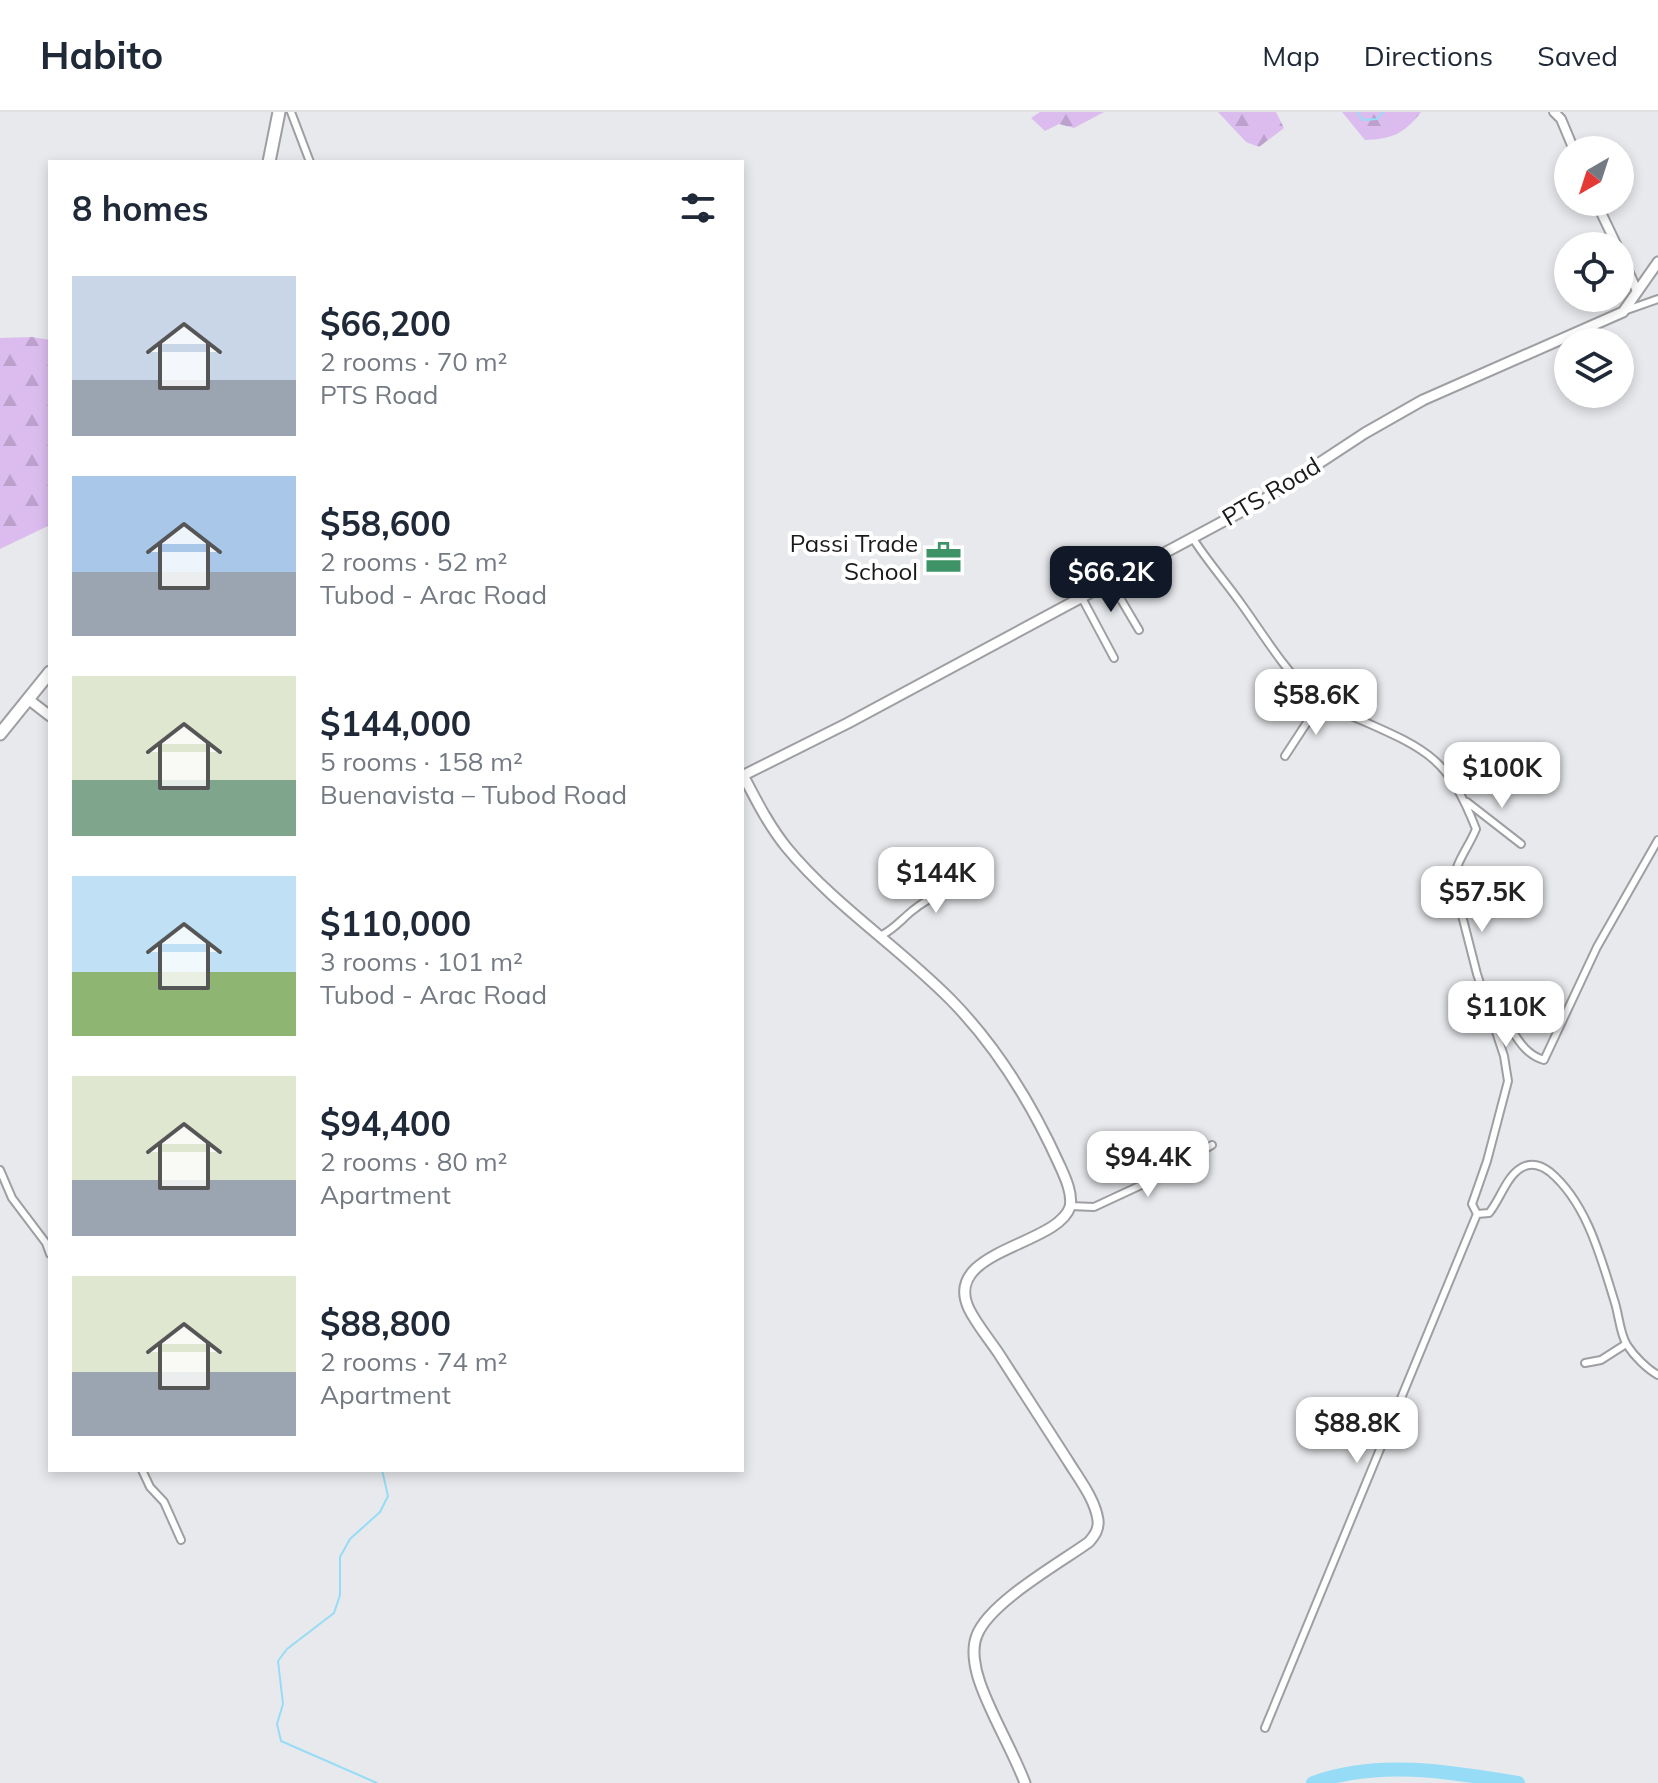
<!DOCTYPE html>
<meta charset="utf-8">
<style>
body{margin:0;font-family:Mulish,sans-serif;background:#f6f6f7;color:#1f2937;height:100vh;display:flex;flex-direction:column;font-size:30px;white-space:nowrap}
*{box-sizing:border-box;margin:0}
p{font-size:26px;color:#747a83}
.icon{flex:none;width:44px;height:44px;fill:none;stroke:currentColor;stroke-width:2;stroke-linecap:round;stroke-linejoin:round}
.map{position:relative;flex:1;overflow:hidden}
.side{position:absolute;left:48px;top:48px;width:696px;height:1312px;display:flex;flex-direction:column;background:#fff;border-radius:0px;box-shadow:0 4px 12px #0003}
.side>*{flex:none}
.needle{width:52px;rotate:219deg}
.fabs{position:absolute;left:1554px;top:24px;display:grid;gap:16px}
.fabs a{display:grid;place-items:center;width:80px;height:80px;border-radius:50%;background:#fff;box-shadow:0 4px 12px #0003;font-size:40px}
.price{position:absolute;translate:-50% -68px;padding:0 18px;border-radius:16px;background:#fff;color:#222;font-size:26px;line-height:52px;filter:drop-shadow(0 2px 4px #0008)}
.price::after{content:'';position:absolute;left:50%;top:48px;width:24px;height:18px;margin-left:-12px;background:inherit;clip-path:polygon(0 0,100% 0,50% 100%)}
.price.selected{background:#111827;color:#fff}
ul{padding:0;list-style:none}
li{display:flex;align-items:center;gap:24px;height:200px;padding:0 24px}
li span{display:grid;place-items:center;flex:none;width:224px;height:160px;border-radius:0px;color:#555}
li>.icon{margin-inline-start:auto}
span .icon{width:96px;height:96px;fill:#fffc;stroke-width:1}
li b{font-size:34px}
h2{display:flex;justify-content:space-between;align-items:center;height:96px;padding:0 24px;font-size:34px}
header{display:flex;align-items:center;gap:48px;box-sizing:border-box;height:112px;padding:0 40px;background:#fff;border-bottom:2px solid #e0e1e3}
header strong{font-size:38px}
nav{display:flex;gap:44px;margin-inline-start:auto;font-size:28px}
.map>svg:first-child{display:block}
.forest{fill:url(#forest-firs)}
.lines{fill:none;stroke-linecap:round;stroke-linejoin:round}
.stream{stroke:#97dcf6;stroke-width:2}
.river{stroke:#97dcf6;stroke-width:14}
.minor-casing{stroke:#9e9fa2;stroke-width:10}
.tertiary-casing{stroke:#9e9fa2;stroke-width:12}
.secondary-casing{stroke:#9e9fa2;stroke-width:13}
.trunk-casing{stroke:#9e9fa2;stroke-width:15}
.minor{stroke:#fff;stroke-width:6}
.tertiary{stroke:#fff;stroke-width:8}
.secondary{stroke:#fff;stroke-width:9}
.trunk{stroke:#fff;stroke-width:11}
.labels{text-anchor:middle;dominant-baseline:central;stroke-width:8;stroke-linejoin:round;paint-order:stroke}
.street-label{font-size:24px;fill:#191a1b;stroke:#fff}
.poi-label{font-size:24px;fill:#191a1b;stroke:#fff;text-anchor:end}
</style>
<header>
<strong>Habito</strong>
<nav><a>Map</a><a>Directions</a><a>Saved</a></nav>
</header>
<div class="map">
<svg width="1658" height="1671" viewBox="0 0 1658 1671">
<defs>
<pattern id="forest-firs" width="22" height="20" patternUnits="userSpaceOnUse" patternTransform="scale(2)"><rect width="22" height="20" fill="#dcbcef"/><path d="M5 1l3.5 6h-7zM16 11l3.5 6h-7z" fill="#bca1cc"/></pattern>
</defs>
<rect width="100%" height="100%" fill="#e7e9ec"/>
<path class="forest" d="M1040,0h64l-30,16 -15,-4 -14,7 -14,-13z
M1218,0h58l8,16 -25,19 -13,-5z
M1342,0h79c-17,22 -29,27 -56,28z
M32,225l18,3v185l-50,24v-211z"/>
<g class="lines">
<path class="stream" d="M1357,0l6,8 14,-1 6,-7
M377,1671l-96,-42 -4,-17 6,-20 -5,-43 9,-12 47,-36 6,-18v-38l10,-18 30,-27 8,-16 -6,-26"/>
<path class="river" d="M1313,1671c65,-24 139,-11 205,0"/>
<defs>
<path id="minor" d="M291,0l19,50
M1624,199l34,-12
M1192,425c15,24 34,45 50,68 21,29 41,63 67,87 15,13 35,21 54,29 66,29 86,39 113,108 -8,20 -22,34 -22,55l23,90 27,82 4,25 -21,80 -15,43 5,10 12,-1c11,-13 17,-36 32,-45 10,-6 20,-3 29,4 37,31 51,86 65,131 4,13 5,31 12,42 7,11 20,24 31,30
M1110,469l29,49
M1082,486l32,60
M1285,644l36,-55
M1451,664l34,-27c16,-3 26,17 40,24l19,-6
M1467,690l54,42
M882,823c12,-6 19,-15 30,-24 18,-15 54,-32 77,-34
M1487,891c25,14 28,49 57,57l53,-113 61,-107
M0,1058l12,28 34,45 4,11
M1070,1094l24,1 56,-26 62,-36
M1585,1251l16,-3 25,-16
M142,1358l8,17 14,15 17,38
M1265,1616l212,-514"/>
<path id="tertiary" d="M1554,0l7,7 13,31
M1596,90l21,44
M1620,141l17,38"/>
<path id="secondary" d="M28,587l22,17
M743,663c13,25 26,51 44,73 47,57 112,99 164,152 46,47 82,106 109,166 5,11 13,28 10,41 -13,39 -129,43 -101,102 8,16 20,30 30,45 23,36 46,71 69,107 11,18 27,38 30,59 1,9 -3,15 -9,22 -29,21 -99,60 -112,93 -6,14 -2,34 3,48 12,34 32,66 45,100
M742,664l106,-53 415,-223 102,-67 58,-33 200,-88 35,-50"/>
<path id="trunk" d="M269,50l10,-50
M0,622l50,-62"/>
</defs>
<use href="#minor" class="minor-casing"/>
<use href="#tertiary" class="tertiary-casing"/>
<use href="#secondary" class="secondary-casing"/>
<use href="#trunk" class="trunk-casing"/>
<use href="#minor" class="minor"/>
<use href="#tertiary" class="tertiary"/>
<use href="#secondary" class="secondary"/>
<use href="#trunk" class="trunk"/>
</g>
<defs>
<symbol id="office-bare" viewBox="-9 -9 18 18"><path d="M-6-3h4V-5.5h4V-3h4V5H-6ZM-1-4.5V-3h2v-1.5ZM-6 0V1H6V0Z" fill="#3d9266" stroke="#fff" stroke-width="2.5" paint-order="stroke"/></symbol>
</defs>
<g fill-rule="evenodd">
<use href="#office-bare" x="918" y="420" width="51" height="51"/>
</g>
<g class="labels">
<g class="street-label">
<text transform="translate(1271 379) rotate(-31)">PTS Road</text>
</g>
<g class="poi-label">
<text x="918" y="431">Passi Trade<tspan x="918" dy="28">School</tspan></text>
</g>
</g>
</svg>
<div class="fabs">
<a><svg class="needle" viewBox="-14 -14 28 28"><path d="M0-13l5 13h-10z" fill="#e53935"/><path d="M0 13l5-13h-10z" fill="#747a83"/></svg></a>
<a><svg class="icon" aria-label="locate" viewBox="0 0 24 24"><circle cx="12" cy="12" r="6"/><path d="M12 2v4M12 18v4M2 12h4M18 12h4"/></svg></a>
<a><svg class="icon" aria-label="layers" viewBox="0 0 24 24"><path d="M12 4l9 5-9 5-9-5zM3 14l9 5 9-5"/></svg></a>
</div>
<b class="price selected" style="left:1111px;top:502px">$66.2K</b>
<b class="price" style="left:1316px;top:625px">$58.6K</b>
<b class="price" style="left:1502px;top:698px">$100K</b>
<b class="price" style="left:936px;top:803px">$144K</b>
<b class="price" style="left:1482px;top:822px">$57.5K</b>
<b class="price" style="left:1506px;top:937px">$110K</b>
<b class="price" style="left:1148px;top:1087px">$94.4K</b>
<b class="price" style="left:1357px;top:1353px">$88.8K</b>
<section class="side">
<h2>8 homes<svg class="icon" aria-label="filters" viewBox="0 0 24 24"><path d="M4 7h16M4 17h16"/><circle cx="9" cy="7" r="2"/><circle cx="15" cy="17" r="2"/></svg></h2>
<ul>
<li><span style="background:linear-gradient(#c9d6e8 65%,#9aa5b1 0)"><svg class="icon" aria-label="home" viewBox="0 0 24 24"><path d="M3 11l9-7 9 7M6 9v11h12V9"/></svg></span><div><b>$66,200</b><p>2 rooms · 70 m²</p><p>PTS Road</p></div></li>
<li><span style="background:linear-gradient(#a9c7e8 60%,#9aa5b1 0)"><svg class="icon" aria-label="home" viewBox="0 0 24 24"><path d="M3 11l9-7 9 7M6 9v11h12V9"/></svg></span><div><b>$58,600</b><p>2 rooms · 52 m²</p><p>Tubod - Arac Road</p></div></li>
<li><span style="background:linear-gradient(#dfe7d0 65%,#7fa58c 0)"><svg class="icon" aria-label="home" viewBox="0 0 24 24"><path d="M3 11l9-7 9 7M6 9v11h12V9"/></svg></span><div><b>$144,000</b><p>5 rooms · 158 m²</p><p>Buenavista – Tubod Road</p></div></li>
<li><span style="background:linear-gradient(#bfe0f5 60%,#8fb573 0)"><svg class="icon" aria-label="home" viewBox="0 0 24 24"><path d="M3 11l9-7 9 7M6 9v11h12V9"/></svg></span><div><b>$110,000</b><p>3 rooms · 101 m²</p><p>Tubod - Arac Road</p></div></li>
<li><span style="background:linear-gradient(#dfe7d0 65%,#9aa5b1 0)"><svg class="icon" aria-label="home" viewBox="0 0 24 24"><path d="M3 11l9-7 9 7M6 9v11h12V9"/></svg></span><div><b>$94,400</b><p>2 rooms · 80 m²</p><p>Apartment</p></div></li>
<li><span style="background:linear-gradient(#dfe7d0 60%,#9aa5b1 0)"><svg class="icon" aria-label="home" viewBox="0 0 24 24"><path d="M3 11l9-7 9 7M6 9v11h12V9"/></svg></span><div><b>$88,800</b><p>2 rooms · 74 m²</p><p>Apartment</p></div></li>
</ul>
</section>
</div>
